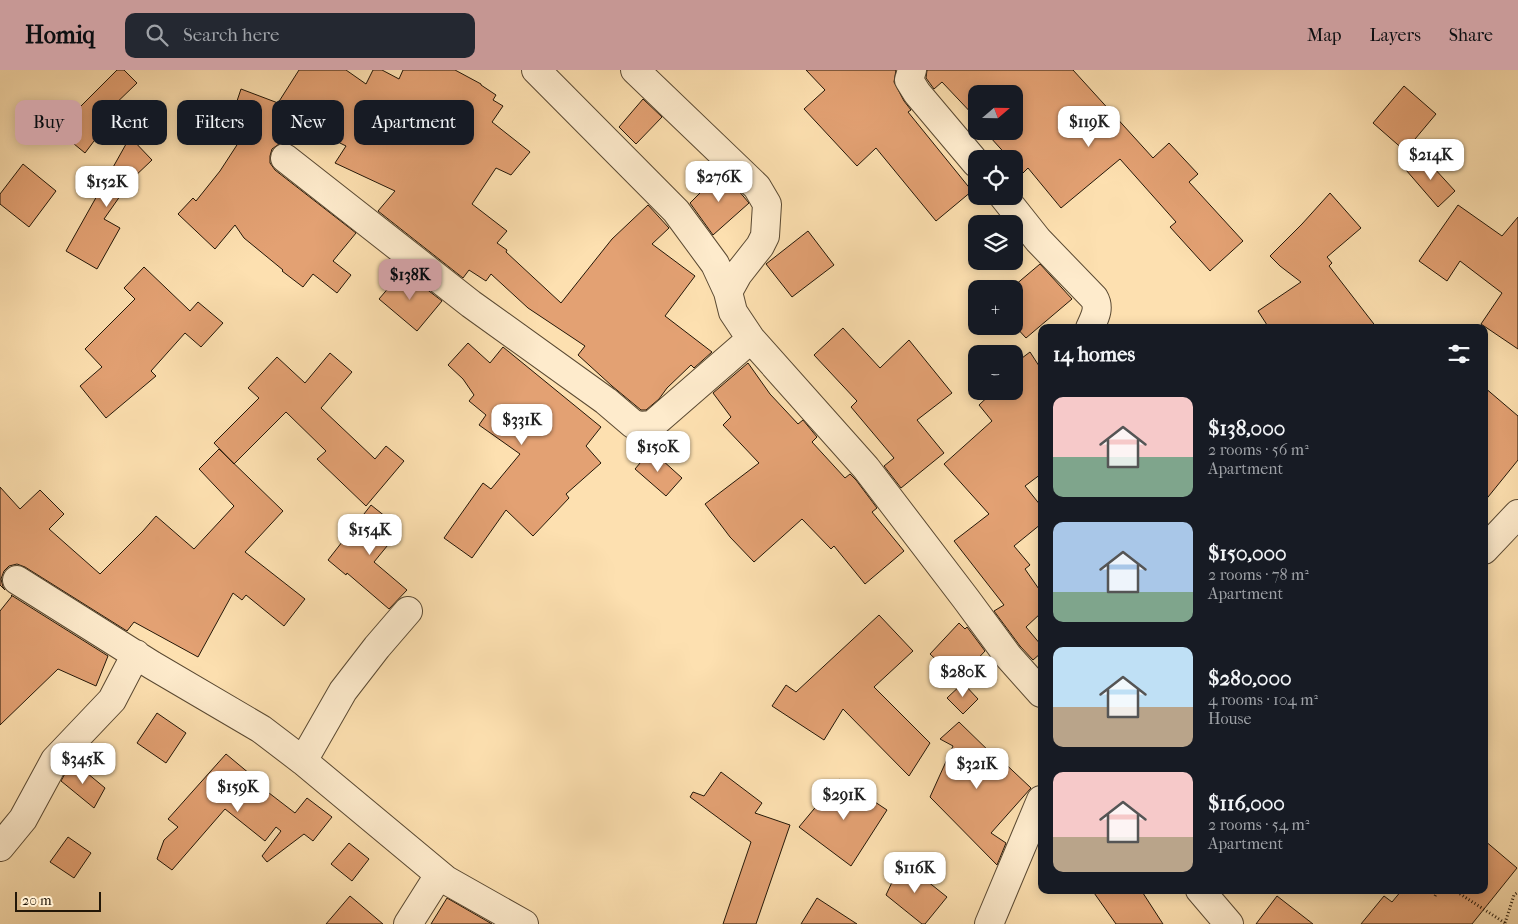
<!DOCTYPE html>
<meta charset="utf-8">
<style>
body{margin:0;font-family:"IM FELL French Canon",serif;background:#242831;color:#f1f3f6;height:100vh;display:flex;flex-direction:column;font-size:19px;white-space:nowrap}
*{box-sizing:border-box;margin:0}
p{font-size:16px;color:#9ea1a6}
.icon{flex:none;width:28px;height:28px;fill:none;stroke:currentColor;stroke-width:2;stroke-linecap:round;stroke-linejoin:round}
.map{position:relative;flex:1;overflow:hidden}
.side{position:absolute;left:1038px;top:254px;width:450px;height:570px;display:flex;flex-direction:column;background:#171b24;border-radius:10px;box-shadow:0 2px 12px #0003}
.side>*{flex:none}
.hud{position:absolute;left:15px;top:30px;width:475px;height:45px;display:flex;gap:10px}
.needle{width:32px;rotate:70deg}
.fabs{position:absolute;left:968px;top:15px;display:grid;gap:10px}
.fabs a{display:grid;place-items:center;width:55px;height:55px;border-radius:10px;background:#171b24;box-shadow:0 2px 12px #0003;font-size:25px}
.scale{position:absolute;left:15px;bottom:12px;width:86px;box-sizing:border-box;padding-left:5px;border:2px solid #231708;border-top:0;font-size:14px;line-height:18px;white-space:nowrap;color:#231708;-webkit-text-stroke:4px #feebcc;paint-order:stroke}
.price{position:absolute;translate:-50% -42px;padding:0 11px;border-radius:10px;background:#fff;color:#222;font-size:16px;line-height:32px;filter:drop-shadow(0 1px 2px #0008)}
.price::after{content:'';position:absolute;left:50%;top:30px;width:15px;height:11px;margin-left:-8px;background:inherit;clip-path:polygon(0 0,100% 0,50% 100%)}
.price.selected{background:#c59692;color:#111}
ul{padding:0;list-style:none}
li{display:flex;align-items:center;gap:15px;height:125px;padding:0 15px}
li span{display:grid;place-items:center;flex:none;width:140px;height:100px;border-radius:10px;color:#555}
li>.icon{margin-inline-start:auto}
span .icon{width:60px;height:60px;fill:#fffc;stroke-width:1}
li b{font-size:21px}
h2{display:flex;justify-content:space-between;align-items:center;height:60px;padding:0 15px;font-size:21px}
.tag{padding:0 18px;border-radius:10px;background:#171b24;box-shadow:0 2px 12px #0003;font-size:18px;line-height:45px}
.tag.selected{background:#c59692;color:#111}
header{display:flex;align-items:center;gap:30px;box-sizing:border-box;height:70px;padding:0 25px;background:#c59692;color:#111}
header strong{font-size:24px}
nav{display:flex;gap:28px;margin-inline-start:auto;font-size:18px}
.search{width:350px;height:45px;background:#242831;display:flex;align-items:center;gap:12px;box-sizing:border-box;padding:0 18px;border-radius:10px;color:#9ea1a6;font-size:19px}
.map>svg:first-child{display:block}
.building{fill:#e3a173;stroke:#231708}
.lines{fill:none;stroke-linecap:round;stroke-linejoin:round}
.minor-casing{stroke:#5a4932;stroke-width:30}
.path{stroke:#231708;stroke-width:3;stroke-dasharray:1 2.5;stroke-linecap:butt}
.minor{stroke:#feebcc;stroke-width:28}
</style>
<header>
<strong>Homiq</strong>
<div class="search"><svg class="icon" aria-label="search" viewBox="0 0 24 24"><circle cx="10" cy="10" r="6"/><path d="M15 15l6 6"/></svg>Search here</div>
<nav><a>Map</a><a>Layers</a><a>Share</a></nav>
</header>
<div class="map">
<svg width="1518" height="854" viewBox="0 0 1518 854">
<rect width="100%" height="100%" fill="#fde0b0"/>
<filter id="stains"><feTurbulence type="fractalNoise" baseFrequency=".004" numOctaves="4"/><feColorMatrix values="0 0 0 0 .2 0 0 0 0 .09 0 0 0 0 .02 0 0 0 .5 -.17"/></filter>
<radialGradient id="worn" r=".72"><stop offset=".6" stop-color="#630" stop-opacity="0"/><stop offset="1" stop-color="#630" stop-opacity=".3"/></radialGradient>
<path class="building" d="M117,0h7l13,13 -30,29 5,5 -27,36 -34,-28 15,-17 7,6z
M299,0h47l20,14 7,-14h9l17,9 4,-9h52l26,14v1l15,10 -3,5 10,6 -11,16 38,30 -19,23 -15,-7 -24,36 35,27 -10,12 10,7 -1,2 55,51 51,-64 36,-34 21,23 -17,16 43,32 -30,40 47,36 -18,16 -3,-3 -24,23 -8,11 -13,11h-5l-29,-24 -34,-31 7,-9 -57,-38 -37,-34 -5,7 -17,-11 -6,8 -85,-67 17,-20 -60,-28 11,-17 -55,-27 -12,25 -7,5 -2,7v7l5,7 81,63 -23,28 18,14 -14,18 -24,-19 -10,13 -21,-16 1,-1 -39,-32 -9,-13 -20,24 -37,-35 15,-16 3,3 24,-30 28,-43 -18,-6 11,-33 37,14z
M806,0h90l-2,12 10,19 7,9 -3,2 64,79 -36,30 -60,-73 -19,18 -53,-57 21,-19z
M927,0h146l80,88 16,-15 29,31 -9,8 54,59 -33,30 -40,-44 6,-5 -56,-63 -59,49 -33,-40 -5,5 -9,-10v-4h-4l-20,-22 2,-2 -3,-4h25v-37h-38v24l-34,-36 -8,7 -8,-11z
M1404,16l32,28 -31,37 -32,-28z
M643,29l19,18 -26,27 -17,-17z
M130,67l22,23 -20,19 -28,40 16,9 -23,41 -31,-18z
M1423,86l32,35 -17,16 -32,-37z
M23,94l33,27 -27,36 -29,-23v-10z
M720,103l18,17 11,13 -36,32 -23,-32z
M1330,123l31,35 -34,29 5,6 -3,3 48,62h-108l-11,-17 43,-29 -21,-16 -10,-10 32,-32z
M1458,135l44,31 16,-19v132l-37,-25 21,-31 -42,-32 -13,20 -28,-20z
M808,161l26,34 -42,32 -26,-33z
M1040,194l32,35 -46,39 -12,-13v-39z
M144,197l46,44 8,-9 25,21 -22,24 -16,-14 -34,38 5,5 -50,42 -26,-32 22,-19 -17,-18 50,-50 -11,-11z
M403,201l39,30 -25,30 -38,-32z
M843,258l37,40 29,-28 43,53 -35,27 27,33 -43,35 -17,-22 10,-8 -43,-51 6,-6 -43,-46z
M468,273l22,20 13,-16 98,80 -15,19 15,17 -35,31 3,4 -36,38 -27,-26 -34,48 -28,-20 39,-55 8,6 29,-35 -41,-29 7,-10 -17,-14 5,-6 -11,-16 -15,-14z
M1030,282l11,17v105l-16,12 16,20v18l-27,22 16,19 -5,4 16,23v21l-15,14 15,18v8l-8,7 -13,-14 -26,-35 10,-6 -50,-64 35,-27 -45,-50 48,-43 -13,-16 15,-14h20v-27z
M330,283l22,19 -31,36 54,51 11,-13 18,15 -38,45 -49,-47 9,-8 -40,-39 -52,52 -20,-21 45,-45 -11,-10 29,-31 28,26z
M748,293l22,31 28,30 5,-4 14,17 -5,5 33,36 5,-4 6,6 21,28 -5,4 32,39 -39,33 -31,-38 -3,3 -29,-30 -48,43 -24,-25 -25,-33 54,-41 -36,-38 8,-8 -18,-24z
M1484,317l34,29v44l-34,42z
M219,379l64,62 -38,41 60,47 -21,27 -38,-31 -4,5 -9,-7 -35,64 -64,-35 -7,9 -102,-64 -8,-3 -8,2 -5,5 -3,8 2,8 2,3 -5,-5v-98l20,22 20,-19 24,24 -15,15 51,45 43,-43 13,-15 38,33 40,-43 -35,-37z
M651,380l31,28 -16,18 -31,-27z
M371,435l30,24 -27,33 33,28 -18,19 -42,-36 -1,2 -18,-15z
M11,525l97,61 -12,30 -38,-17 -58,56v-114l12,-15z
M879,545l34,36 -39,36 56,56 -21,33 -66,-67 -19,31 -52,-34 14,-21 10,7z
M959,553l6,6 2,-2 18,24 -27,29 -28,-26z
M963,613l15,16 -15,15 -16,-16z
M157,643l29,20 -20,30 -29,-20z
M959,652l35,34 2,-1 35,33 -40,45 15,10 -9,22 -67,-68 23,-51 -13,-7z
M226,684l24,20 -3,2 48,37 12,-15 25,19 -19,24 -9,-7 -37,28 -5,-6 19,-25 -5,-4 -11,14 -40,-32 -53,61 -15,-11 7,-19 14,-13 -10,-8z
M75,693l30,25 -11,20 -33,-27 6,-11z
M721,702l41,31 -7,10 35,12 -34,99h-33l28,-82 -61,-45 3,-5 11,4z
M839,709l20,16 1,-3 27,18 -36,56 -52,-39z
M68,767l23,16 -17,25 -24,-16z
M1484,770l33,28 -45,56h-111l23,-28 8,6 10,-12h82z
M349,773l20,16 -17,22 -21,-17z
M902,791l45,36 -22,27h-3l-36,-29z
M1092,820h49l22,34h-47z
M350,826l33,28h-57z
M1277,826l36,28h-57z
M447,828l45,26h-61z
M817,828l40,26h-56z"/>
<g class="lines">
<defs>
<path id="minor" d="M536,0l140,141 39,53 13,28 5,20 18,27 115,129 100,131 42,57 33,37
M635,0l122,117 10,17 -2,32 -5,10 -22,28 -10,18
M912,0l-3,10 8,13 59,70
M285,88l186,146 135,97 27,23 7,2 12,-1 99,-86
M1003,126l35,44 56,58c6,10 1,19 -4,30
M1484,480l34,-36
M17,510l135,85 109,64 42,32 143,119 78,44
M303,691l40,-70 34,-44 31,-36
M0,777l23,-28 32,-59 57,-60 24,-46
M1200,820l29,34
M408,854l31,-49
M989,854l52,-124"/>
</defs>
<use href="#minor" class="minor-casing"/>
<path class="path" d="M1454,820l51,33
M1435,826l3,-6
M1505,853l9,-28 4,-3"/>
<use href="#minor" class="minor"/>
</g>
<rect width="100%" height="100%" filter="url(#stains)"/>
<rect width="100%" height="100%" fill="url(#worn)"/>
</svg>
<div class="fabs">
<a><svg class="needle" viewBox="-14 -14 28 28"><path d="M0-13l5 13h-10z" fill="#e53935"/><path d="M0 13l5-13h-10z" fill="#9ea1a6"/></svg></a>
<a><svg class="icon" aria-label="locate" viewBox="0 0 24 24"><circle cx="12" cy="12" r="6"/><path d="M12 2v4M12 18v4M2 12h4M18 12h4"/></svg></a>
<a><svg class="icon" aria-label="layers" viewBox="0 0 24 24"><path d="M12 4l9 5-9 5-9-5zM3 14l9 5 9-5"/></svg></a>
<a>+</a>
<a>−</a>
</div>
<div class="scale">20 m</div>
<b class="price" style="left:1089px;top:78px">$119K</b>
<b class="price" style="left:1431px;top:111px">$214K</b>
<b class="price" style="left:719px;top:133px">$276K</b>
<b class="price" style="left:107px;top:138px">$152K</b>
<b class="price selected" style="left:410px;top:231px">$138K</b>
<b class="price" style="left:522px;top:376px">$331K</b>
<b class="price" style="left:658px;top:403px">$150K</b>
<b class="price" style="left:370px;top:486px">$154K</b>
<b class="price" style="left:963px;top:628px">$280K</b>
<b class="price" style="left:83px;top:715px">$345K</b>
<b class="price" style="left:977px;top:720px">$321K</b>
<b class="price" style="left:238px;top:743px">$159K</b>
<b class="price" style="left:844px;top:751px">$291K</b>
<b class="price" style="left:915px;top:824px">$116K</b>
<div class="hud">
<a class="tag selected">Buy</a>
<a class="tag">Rent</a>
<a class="tag">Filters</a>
<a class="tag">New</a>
<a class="tag">Apartment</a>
</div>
<section class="side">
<h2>14 homes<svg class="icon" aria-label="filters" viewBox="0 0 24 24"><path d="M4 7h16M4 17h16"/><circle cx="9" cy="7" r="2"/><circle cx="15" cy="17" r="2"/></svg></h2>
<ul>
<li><span style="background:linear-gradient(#f6c9c9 60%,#7fa58c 0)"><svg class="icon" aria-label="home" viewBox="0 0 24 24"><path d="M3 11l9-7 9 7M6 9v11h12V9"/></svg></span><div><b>$138,000</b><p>2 rooms · 56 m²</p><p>Apartment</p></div></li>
<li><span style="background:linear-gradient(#a9c7e8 70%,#7fa58c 0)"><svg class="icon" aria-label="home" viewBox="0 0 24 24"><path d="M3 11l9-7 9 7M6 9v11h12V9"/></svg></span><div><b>$150,000</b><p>2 rooms · 78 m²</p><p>Apartment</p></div></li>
<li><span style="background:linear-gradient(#bfe0f5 60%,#b9a48a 0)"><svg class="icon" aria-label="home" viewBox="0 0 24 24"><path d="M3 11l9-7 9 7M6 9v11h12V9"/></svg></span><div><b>$280,000</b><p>4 rooms · 104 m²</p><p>House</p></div></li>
<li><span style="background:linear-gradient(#f6c9c9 65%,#b9a48a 0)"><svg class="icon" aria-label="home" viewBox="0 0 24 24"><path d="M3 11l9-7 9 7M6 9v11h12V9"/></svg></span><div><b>$116,000</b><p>2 rooms · 54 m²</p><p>Apartment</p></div></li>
</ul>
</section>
</div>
